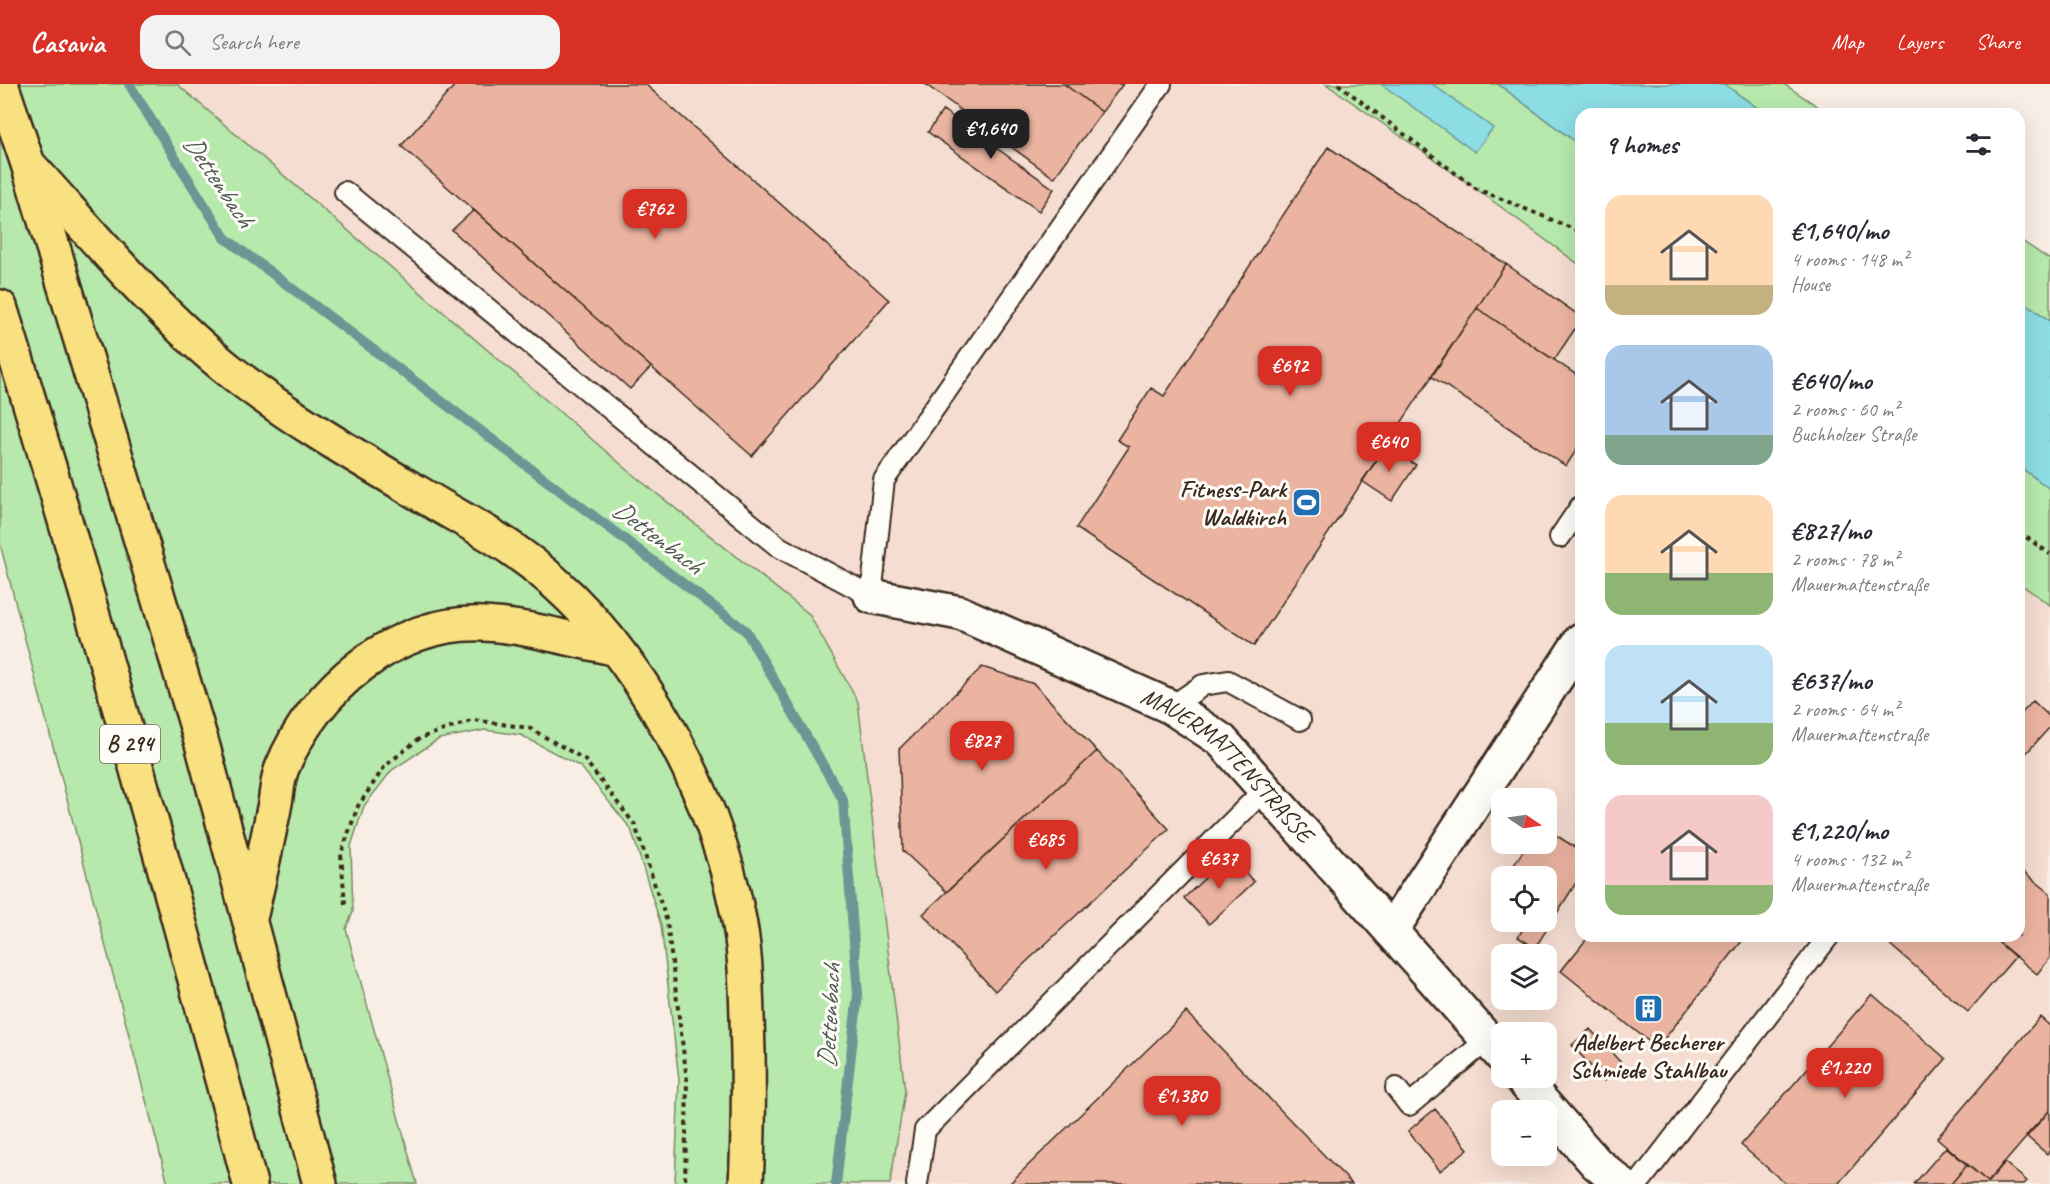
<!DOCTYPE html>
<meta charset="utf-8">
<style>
body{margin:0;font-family:Caveat,sans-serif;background:#f2f2f3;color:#2b2b33;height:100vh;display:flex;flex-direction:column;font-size:22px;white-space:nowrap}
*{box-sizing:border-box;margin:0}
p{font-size:20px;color:#7c7c81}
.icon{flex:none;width:33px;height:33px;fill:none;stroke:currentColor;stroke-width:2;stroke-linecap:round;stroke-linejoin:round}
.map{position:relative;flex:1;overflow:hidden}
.details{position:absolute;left:1575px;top:24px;width:450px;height:834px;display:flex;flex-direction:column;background:#fff;border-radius:18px;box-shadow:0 6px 24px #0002}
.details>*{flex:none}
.needle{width:39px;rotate:103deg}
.tools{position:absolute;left:1491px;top:704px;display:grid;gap:12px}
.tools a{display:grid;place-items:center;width:66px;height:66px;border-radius:12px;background:#fff;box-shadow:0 6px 24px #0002;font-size:30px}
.price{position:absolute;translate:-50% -51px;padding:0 14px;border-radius:12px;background:#d93025;color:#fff;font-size:20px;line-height:39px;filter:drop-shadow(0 2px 3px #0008)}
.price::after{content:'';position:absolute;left:50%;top:36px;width:18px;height:14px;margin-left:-9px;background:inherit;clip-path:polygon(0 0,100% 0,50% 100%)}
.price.selected{background:#222;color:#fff}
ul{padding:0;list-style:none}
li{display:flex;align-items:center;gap:18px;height:150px;padding:0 30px}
li span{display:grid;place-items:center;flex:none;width:168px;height:120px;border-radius:18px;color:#555}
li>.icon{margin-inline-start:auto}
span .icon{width:72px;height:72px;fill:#fffc;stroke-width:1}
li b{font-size:26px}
h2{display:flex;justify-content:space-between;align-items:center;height:72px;padding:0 30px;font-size:26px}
header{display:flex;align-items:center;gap:36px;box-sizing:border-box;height:84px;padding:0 30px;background:#d93025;color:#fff}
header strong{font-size:28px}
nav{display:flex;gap:33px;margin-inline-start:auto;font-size:21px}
.search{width:420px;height:54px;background:#f2f2f3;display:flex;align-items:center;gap:15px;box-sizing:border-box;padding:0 21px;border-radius:18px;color:#7c7c81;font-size:22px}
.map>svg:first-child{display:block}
.built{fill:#f5ddd1;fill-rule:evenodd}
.green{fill:#b6e9ab;stroke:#788a64;stroke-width:1.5}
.water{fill:#8cdde4;stroke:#6c9595;stroke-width:1.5}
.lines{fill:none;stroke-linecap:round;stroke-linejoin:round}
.stream{stroke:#6c9595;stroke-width:10}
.building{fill:#ebb4a1;stroke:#3b2a1e;stroke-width:1.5}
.lane-casing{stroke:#3b2a1e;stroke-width:24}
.street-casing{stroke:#3b2a1e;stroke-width:38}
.highway-casing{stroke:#3b2a1e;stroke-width:38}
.path{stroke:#3b2a1e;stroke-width:4;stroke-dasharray:4.5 4.5;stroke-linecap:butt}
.lane{stroke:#fdfcf7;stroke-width:20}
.street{stroke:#fdfcf7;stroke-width:33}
.highway{stroke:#f9e181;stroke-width:33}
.labels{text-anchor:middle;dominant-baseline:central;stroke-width:6;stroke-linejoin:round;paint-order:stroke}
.shield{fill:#fdfcf7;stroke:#75695f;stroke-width:1.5}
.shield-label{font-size:22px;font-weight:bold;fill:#3b2a1e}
.poi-label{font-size:24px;font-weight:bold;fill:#3b2a1e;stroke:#fdfcf7;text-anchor:end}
.street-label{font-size:24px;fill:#3b2a1e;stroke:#fdfcf7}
.water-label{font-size:26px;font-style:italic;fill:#4f5750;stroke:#fdfcf7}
</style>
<header>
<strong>Casavia</strong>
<div class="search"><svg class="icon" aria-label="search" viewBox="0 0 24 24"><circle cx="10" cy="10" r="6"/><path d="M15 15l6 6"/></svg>Search here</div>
<nav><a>Map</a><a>Layers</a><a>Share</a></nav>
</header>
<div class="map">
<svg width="2050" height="1100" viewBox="0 0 2050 1100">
<rect width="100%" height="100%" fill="#f9eee6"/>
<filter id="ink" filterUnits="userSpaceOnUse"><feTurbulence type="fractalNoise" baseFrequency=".0167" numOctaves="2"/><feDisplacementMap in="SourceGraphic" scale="12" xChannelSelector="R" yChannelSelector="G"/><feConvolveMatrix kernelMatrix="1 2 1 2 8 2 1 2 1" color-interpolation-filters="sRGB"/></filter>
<g filter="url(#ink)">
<path class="built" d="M177,0h1149l149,104 106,78v670h438v-353l31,22v579h-1160l15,-93 -47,-388 -49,-89 -172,-136zM1502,714h44v45h-44zM1502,792h44v45h-44zM1502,870h44v45h-44zM1502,948h44v45h-44zM1502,1026h44v45h-44z"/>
<path class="green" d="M0,0h177l460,394 172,136 49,88 47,389 -15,93h-215l4,-104 -18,-155 -30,-96 -50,-62 -60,-32 -36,-5 -46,9 -47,31 -28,36 -13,40 2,66 -7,17 71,255h-249l-168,-640z
M1326,0h172l83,62v120l-106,-78z
M1724,0h60l45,30h-63z
M2019,155l31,21v61l-31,-23z
M2019,382l31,23v116l-31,-22z"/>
<path class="water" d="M1381,0h51l61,44 -18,24z
M1498,0h226l42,30h-185v32z
M2019,214l31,23v168l-31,-23z"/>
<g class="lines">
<path class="stream" d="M129,0l96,154 521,393 97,169 15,194 -22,190"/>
</g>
<path class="building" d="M456,0h189l244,216 -137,156 -351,-310z
M925,0h139l38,28 -48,66z
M1064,0h59l-21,28z
M943,26l111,79 -15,22 -111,-79z
M1328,63l178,117 -252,382 -178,-118 53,-81 -12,-7 34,-52 13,8z
M474,126l177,157 -21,22 -178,-159z
M1506,180l75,53v3l-27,40 -77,-52z
M1477,224l104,70v65l-15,23 -135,-90z
M1386,362l30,19 -24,36 -30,-20z
M982,583l52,17 63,67 -150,141 -44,-41 -4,-102z
M2033,617l17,16v10l-29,32 -2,-2v-41z
M1097,667l72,78 -174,162 -72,-77z
M1546,745l35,22v24l-46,73 -17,-11 8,-13 -4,-3h24v-45h-39l21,-33h18z
M1229,771l25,27 -45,42 -25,-26z
M2019,784l31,25v65l-13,16 -46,-38h28z
M1589,852h157l-89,112 -96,-77z
M1880,852h111l24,21 -47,55z
M1872,910l74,65 -108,125h-52l-45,-39z
M1522,915h18l2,2 -11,9z
M1186,928l166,172h-343z
M2040,933l10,9v84l-62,72 -51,-44z
M1590,945l32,35 -18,17 -32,-36z
M1435,1025l33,40 -28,22 -32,-40z
M2050,1026v40l-3,4 -21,-18z
M1946,1063l21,18 -16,19h-37z
M2004,1078l23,19 -3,3h-73l16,-19 21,17z"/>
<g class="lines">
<defs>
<path id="lane" d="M345,108l434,355 92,49 13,-116 277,-396
M1560,453l21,-31
M1171,623l32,-22 25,-4 72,39
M1396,1004l13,17 78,-65
M917,1100l8,-54 340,-341
M1638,1100l191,-248"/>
<g id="street">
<path id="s1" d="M871,512l89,17 211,94 50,33 281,316"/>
<path d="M1391,847l190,-291"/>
<path d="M1520,993l76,86 25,21"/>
</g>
<path id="highway" d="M1,0l27,80 175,583 117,437
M28,80c64,70 126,146 201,206 64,51 137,92 208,134 25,15 51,28 75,45 114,78 197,227 225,361 8,35 9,71 10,107 2,55 2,111 -1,167
M0,223c91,290 172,583 250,877
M251,830c8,-35 16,-71 23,-106 3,-13 3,-28 8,-40 32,-79 113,-148 202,-144 44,2 87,16 129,24"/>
</defs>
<use href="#lane" class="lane-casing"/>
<use href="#street" class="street-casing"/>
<use href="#highway" class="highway-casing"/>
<path class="path" d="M1338,0l137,104 106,44
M2019,448l31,22
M345,820l-4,-50 17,-48 27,-40 35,-28 54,-18 55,8 55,31 51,66 32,97 20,158 -2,104"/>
<use href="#lane" class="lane"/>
<use href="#street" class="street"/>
<use href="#highway" class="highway"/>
</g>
</g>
<defs>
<symbol id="stadium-square" viewBox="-11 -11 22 22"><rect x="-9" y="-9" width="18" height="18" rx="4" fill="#1f6fb2" stroke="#fdfcf7"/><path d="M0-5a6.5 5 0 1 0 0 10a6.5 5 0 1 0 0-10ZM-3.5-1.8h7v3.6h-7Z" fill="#fff"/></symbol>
<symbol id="building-square" viewBox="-11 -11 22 22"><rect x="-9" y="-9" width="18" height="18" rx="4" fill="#1f6fb2" stroke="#fdfcf7"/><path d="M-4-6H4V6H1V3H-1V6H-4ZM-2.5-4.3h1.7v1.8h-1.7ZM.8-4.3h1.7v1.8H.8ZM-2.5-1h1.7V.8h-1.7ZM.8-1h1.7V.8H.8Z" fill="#fff"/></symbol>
</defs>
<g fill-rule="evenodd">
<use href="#stadium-square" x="1290" y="402" width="33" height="33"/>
<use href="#building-square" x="1632" y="908" width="33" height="33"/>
</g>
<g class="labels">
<rect class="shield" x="100" y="641" width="60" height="38" rx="4.5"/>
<g class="shield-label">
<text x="130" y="660">B 294</text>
</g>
<g class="poi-label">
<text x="1286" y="405">Fitness-Park<tspan x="1286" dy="28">Waldkirch</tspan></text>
<text x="1648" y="958" text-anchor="middle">Adelbert Becherer<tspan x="1648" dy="28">Schmiede Stahlbau</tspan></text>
</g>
<g class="street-label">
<text stroke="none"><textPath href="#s1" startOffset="402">MAUERMATTENSTRASSE</textPath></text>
</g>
<g class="water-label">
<text transform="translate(219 97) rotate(56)">Dettenbach</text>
<text transform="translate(658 453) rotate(37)">Dettenbach</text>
<text transform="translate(829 932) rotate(-87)">Dettenbach</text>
</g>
</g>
</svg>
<div class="tools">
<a><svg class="needle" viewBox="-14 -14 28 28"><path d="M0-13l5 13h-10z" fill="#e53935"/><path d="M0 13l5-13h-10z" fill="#7c7c81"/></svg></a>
<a><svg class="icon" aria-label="locate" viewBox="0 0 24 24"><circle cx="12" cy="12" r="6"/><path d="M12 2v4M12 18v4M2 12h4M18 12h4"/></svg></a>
<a><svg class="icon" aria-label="layers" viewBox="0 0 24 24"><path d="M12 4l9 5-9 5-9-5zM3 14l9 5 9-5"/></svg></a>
<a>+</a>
<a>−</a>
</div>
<b class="price selected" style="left:991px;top:76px">€1,640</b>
<b class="price" style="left:655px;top:156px">€762</b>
<b class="price" style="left:1290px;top:313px">€692</b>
<b class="price" style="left:1389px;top:389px">€640</b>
<b class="price" style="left:982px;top:688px">€827</b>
<b class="price" style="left:1046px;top:787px">€685</b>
<b class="price" style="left:1219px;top:806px">€637</b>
<b class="price" style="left:1845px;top:1015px">€1,220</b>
<b class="price" style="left:1182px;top:1043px">€1,380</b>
<section class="details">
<h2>9 homes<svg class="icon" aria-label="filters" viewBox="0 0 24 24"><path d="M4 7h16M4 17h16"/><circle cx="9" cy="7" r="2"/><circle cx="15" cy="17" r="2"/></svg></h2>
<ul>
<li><span style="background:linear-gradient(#ffd9b3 75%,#c2b280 0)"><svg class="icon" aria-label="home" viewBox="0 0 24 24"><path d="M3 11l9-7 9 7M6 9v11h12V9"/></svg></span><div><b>€1,640/mo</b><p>4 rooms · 148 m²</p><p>House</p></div></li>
<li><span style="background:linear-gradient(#a9c7e8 75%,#7fa58c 0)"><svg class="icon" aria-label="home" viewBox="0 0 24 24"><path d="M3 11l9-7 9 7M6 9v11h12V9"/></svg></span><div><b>€640/mo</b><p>2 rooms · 60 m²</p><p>Buchholzer Straße</p></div></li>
<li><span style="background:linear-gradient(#ffd9b3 65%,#8fb573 0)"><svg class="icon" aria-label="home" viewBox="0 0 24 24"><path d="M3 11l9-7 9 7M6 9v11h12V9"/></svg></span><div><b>€827/mo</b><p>2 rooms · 78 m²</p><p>Mauermattenstraße</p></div></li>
<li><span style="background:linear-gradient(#bfe0f5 65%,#8fb573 0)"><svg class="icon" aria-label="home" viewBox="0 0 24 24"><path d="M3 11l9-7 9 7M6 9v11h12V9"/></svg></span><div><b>€637/mo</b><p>2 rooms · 64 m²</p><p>Mauermattenstraße</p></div></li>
<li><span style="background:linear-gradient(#f6c9c9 75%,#8fb573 0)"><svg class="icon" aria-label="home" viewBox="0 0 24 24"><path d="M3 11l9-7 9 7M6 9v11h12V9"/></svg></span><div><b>€1,220/mo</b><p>4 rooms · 132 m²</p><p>Mauermattenstraße</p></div></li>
</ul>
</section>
</div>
